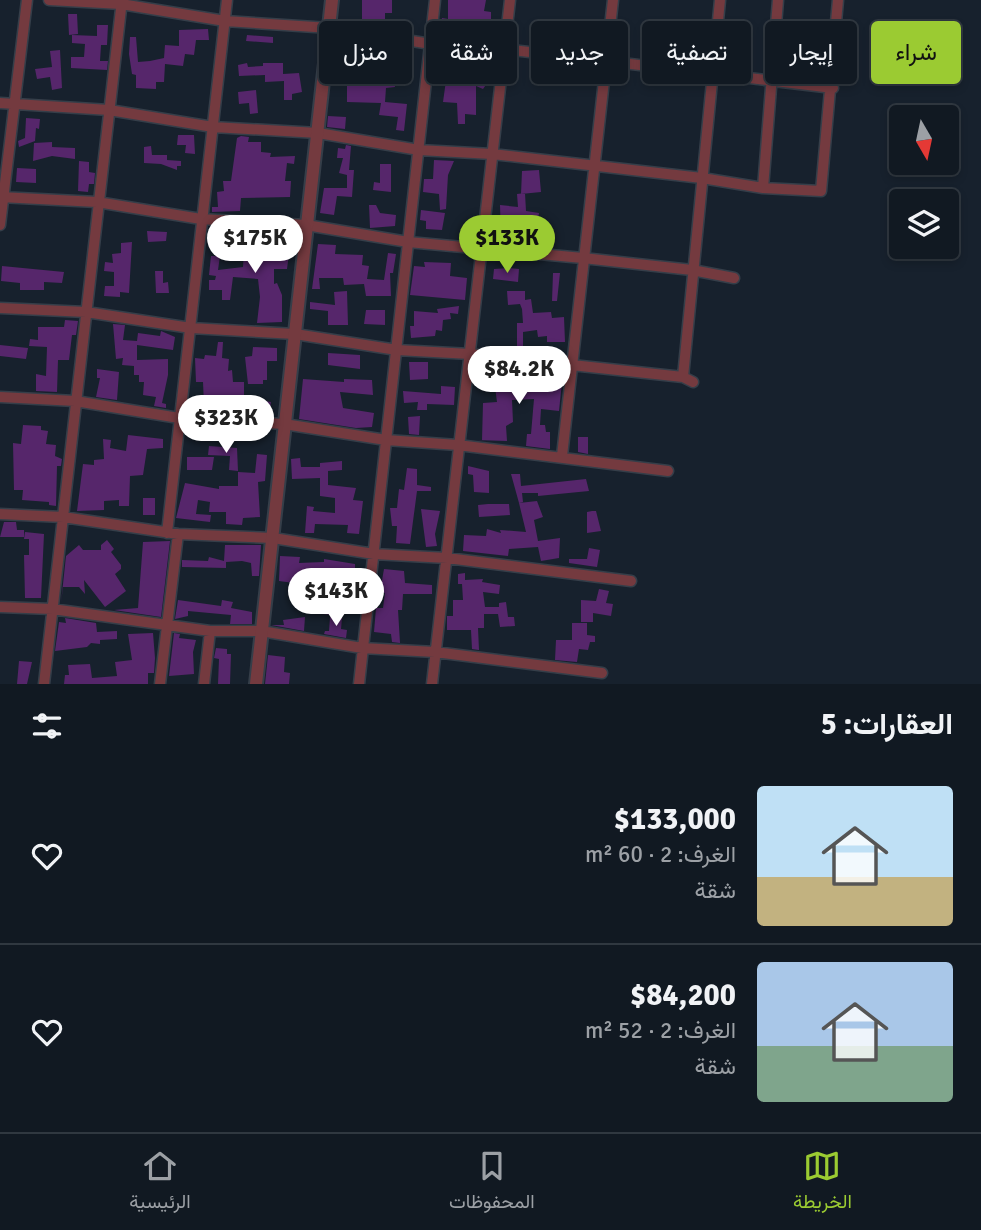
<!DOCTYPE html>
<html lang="ar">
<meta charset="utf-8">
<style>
body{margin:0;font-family:Signika,Vazirmatn,sans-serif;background:#1e262f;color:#f1f3f6;direction:rtl;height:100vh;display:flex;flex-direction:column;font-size:26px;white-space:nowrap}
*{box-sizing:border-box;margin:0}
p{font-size:23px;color:#9ca0a5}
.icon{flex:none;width:38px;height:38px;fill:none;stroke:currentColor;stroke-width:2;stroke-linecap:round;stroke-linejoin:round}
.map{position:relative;height:684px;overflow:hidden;direction:ltr}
.side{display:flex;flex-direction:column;background:#111922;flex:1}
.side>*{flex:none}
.top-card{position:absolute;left:21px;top:21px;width:940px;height:63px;direction:rtl;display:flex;gap:14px}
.needle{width:46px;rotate:171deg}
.buttons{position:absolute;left:889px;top:105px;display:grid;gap:14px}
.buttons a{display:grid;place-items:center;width:70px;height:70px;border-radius:7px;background:#111922;box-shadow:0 4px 10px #0003,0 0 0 2px #303840;font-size:35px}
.price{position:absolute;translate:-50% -60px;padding:0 16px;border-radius:24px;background:#fff;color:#222;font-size:23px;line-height:46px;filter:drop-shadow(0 2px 4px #0008)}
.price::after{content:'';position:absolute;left:50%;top:42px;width:21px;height:16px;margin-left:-10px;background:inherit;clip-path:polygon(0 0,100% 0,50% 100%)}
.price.on{background:#9bcb32;color:#111}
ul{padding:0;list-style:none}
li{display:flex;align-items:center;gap:21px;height:175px;padding:0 28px}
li+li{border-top:2px solid #303840}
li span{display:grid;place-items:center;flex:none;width:196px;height:140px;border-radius:7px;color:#555}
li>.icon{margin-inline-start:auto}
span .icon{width:84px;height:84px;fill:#fffc;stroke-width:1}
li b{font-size:30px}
h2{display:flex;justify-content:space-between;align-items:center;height:84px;padding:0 28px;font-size:30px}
.pill{padding:0 24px;border-radius:7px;background:#111922;box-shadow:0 4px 10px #0003,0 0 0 2px #303840;font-size:24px;line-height:63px}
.pill.on{background:#9bcb32;color:#111}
.dock{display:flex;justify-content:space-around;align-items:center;height:98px;border-top:2px solid #303840;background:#111922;font-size:19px;color:#9ca0a5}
.dock a{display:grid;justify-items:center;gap:4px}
.dock .on{color:#9bcb32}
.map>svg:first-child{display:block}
.building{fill:#56266b}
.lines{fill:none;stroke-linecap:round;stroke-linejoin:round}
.minor-casing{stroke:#353e49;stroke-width:13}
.tertiary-casing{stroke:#353e49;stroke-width:16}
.minor{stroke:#743a3f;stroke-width:10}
.tertiary{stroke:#743a3f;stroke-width:12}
</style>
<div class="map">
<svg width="981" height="684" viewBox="0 0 981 684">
<rect width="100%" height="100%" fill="#17212d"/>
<path class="building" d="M362,0h30v13h-7v14l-23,-2z
M448,0h38l-2,11 7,1v12l-30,-1v3l-10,1 -1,8 -10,-1 2,-16 6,1z
M68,14h9l1,20 -9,1z
M97,25h11l-1,20h-6l-1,16h8l-1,9 -36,-2v-11h13l1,-13 -13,-1v-8l25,1z
M208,29l1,11h-13l-2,15 -9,-1 -2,12 -18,-2 -1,18h-8v7l-20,-1v-13l-4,-1 -3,-20 1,-17h6l2,25 12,-1 14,-3 1,-13 14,1v-16z
M247,35l26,2v6l-27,-2z
M60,50l2,38 -10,2 -2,-13 -13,2 -2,-10 17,-2 -2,-16z
M459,60l32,1 -3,21 -5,7 -7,-3v29l-11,-1v10h-7l-1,-21 -14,-1 5,-36 10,1z
M247,63l1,4 15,-1v-3h20v11l16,-1 3,19 -10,2v6h-8v-19l-19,1v-7l-26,1 -1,-11z
M379,71l-1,8 15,-2 2,10 -9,1 -1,14 22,2 -3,27 -8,-1 2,-13 -19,-2 2,-12 -34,-1v-30z
M256,90l2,23 -8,1 -1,-11 -10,1 -1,-12z
M328,116l18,1 -1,12 -18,-2z
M26,118l14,1 -1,10 -3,-1 -1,13 -16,6 -1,-6 7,-3z
M178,135h16l1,19 -10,-1 1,-8h-9z
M241,136l8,1 -1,5h13v10l10,1 -1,4 25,-1 -1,8 -7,-1 -2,18h6l-1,16 -49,1 -1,13 -28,1v-5h6l-1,-15 7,-1 -1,-10h8l6,-43z
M52,142v5l23,1v11l-23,-3 -19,5 1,-18z
M346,145l5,1 -2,24h5l-2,27 -15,-1 -3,19 -14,-2 4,-25h23v-13l-8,-2 4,-15h-6l1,-10 7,1z
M151,146l1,9h15v5l14,1v5h-4v4l-16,-6 -17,-1v-16z
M434,160l20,1 -6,14 -2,34 -6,1 -1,-16 -16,-2 1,-13h9z
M79,161l10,1v10l6,1 -1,11h-5l-1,8 -10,-1z
M380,164h11v28l-18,-2 1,-8 6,1z
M17,168l19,1v14l-20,-1z
M539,170l2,22 -20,2 1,-23z
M525,193l1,18 13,2 -2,15h-13v14h-31v-4h8l-1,-33 18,2 -1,-13z
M369,205h7l4,8 16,2 -1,11 -25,2z
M421,210l24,3 -3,17 -16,-1v-8l-6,-1z
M147,231l20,1 -1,9 -18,1z
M227,240l63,6 -3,23h-13v15l3,-1 5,12v27l-25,1 3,-26 -2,-18 -25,-2 -3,23h-8v-10h-13v-10h6l1,-4 -7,-1 2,-19h9l-2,14 25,-3 1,-16 -18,-1z
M132,242l-3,51 -9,-1v5l-16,-1 1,-10h9v-14l-10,-1 1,-9 8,1 -1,-9 9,-1v-10z
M318,244l18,1 -1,9 28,1 -1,10 7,1 -2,13 17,1 4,-27 8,1 -3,19h-3l1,23h-25l-2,-12 -20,1 -1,-7h-24l1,11h-8z
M424,262l27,1 -1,13 17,2 -2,22 -55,-5 4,-29 11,1z
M2,266l62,6 -2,11 -18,-1v8h-24v-7l-19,-2z
M509,268l10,1 -1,13 -25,-3 1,-10z
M155,271h8v12l5,-1 1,11h-13z
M553,273h7l-3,28h-5z
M347,291l1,34h-20v-14l-18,-2v-7l25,3 -1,-13z
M507,291h18v9l6,-1 2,14 18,-1 1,6 12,-1 1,25h-18v-6l-9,1 -1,-7 -14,2v20h-6v-29h6l-1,-14 -2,-5 -12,1z
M459,306l-1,8 -8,-1 1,6 -8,1 -1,11 -6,-1 -1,6 -24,2 -1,-12h4v-15l24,2 -1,-4z
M366,310h19v15l-21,-1z
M65,320l13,1 -2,14h-4l-3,25h-11l-1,32 -21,-1v-17l10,2 1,-29 -18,-1 1,-7 8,1v-13h26z
M113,324l12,1 -2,15 14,1 1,-8 22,3 1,-5 14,6 -2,13 -36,-5v15l31,-1v16l-6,28 4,1v4l-12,-2 2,-9 -13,-2 1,-13h-5v-7h-5v-9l-12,-1 1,-7 -7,1z
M218,342h5l-1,16 7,1 -1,12 4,-1 1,12h11v13h-8l-1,15 -42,1v-6h11l-1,-23h-7l-1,-24 9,1 1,-4 11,1z
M0,345l28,3 -2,11 -26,-3z
M253,347l24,1v13h-10v19h-4v4h-15l-3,-27 7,-1z
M328,353l32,2v14l-32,-4z
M409,362h19v17l-18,1z
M482,368l30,2 1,11 24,2v-9l15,2v4l10,2 -3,29 -18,-2 -1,16h5l1,7h4v17l-24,-3 1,-12h4l3,-35 -22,1 1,22 -7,4 1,15 -31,-1h6l1,-37 14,-1 -2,-15h-4l-1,-10 -9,-1z
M97,369l22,3 -2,28 -21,-3 4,-19h-3z
M303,379l41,3v-3l28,1 1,15 -33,-3 3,16 31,5 -2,14 -16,1 -57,-9z
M441,386l14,1 -1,18 -27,-1v6h-10l1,-8 -14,1 -1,-12 38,3z
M251,399l20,3 -2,14 -20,-4z
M420,416l-1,19 -10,-1 -1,-17z
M23,425l18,1v4l7,1 -2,13 10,1 -1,11 7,3 -1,7h-4l-1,40 -7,-1v-3l-27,-2 1,-10h-9l-1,-47 8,1z
M128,435l35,4v9l-16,1 -4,26 -13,1 -1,30h-10v-6l-15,1v9l-27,1 6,-47 11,1v-5l10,-1 -1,-20 8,1 -1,8 16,3z
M578,437h10v17l-10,-2z
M209,446l28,2 1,23 -9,-1 1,-14 -22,-1z
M257,454l10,1 -2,26 -7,1 2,35 -17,1 -1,7 -16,-1v-12h-17l1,-10 -12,-2 -2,14 15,1 -1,7 -34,-4 9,-35 34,6v-3h19v-14l17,1z
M187,457h27l-2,13h-25z
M300,458l1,9h19v-4l22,-2v9l-14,1v14l28,3 -3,12 10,1 -4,33 -12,-1 1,-8 -33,-1 -1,9h-9l2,-27 7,1 -1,4 22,2v-15l-15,-2v-18l-28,1 -1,-20z
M468,466l21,5v22l-15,-1 -1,-17 -5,-1z
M407,468l10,1v16l14,2v4h-14l-7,53 -14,-1 1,-17h-5l-2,-18h7l2,-19 5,1z
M511,474h9l1,12 65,-7 3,12 -51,5v-3h-16l1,9 -4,1z
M143,498h12v17h-12z
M537,501l6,16 -9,3 4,21 22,-3 -1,20 -18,3 -3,-14 -29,2 -1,7 -45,-5 1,-16 22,1 1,-7 14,4 -1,-3 26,2 -7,-29z
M488,504h21l1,11 -31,2 -1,-12z
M421,509l19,2 -5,23 2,12 -11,1z
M592,511h4l5,20 -14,2v-21z
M4,522h12l1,8h7v7h-24z
M25,532l19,2 -3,64h-16l-1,-43h5v-16h-5z
M107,540l7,9 -3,3 10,13v4l-6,5 11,17 -21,16 -21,-27 1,14 -6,-7h-16l-2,16 5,-47 13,-11 4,5h18v-5z
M170,541l-9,76 -47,-7 24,-2 5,-66z
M225,545h36l-2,31h-7l-1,-13 -9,-2 -16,1v6l-44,-1v-7l26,1 1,-4 15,4z
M589,548l11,2 -3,17 -28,-4v-4h18z
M280,556l20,1 -1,6 25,-1v-3l31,5v8l-27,-1 -2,18 9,-1 1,7 -44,5 2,-17 -15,-2z
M384,569l20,2 1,12 27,2v9h-29l-1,16h-4l2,33 -8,-1 -1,-8 -17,-2 2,-24h7l2,-15 -5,-1z
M465,573v7l18,-1 -1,3 18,3 -1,9 -16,-2 2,15h14v-4l7,-1 2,15h6l1,9 -15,1 -2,-13h-14v14h-6l1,22 -7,-1 -1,-19h-24v-14h6v-16h10l-1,-16h-4v-10z
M599,589l10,2 -3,12 7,1 -2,12 -18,-3v9h-12v-22l15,1z
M178,600l43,6 1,-6 11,2 -2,6 21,4v12h-22l1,-9 -43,-4v5l-13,3z
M314,605l20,3 -1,7 -20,-2z
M305,617l-1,14 -33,-6h13l-1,-5z
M330,617l12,1 -1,11 6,1 -1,8 -22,-4 1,-3h4z
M65,618l31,5 1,9 20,-1v8l-17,1v4l-9,-1 -4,4 -32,4 4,-29 7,1z
M572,623h15v12l8,1v6h-5l-2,8 -9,-1 -2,13 -22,-2 1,-20h16z
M153,633l2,25 -1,15h-6v11h-84l1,-9h4l-1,-10 22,-1 2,14 25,-2 -2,-14 17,-2 -4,-26z
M174,633l6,1 -1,4 17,2 -3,12 1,22 -25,2z
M216,648l11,1v5h4l-1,30h-12l1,-25 -5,-1z
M268,655l17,2 -1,15 6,1 -1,11h-24z
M19,661l13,1 -5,22h-10z"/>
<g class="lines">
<defs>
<path id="minor" d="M49,0l72,4 104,17 105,7 101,16 73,5 329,39
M0,103l109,7 104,17 105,6 101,17 73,4 210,24 61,10 58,3 17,-191
M763,188l15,-188
M0,197l97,5 104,17 105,6 102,17 175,16 109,12 42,8
M0,225l27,-225
M0,308l86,4 105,16 104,6 102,16 73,4 213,23 10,5
M683,377l37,-377
M0,397l75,4 104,17 105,6 102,16 72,5 210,26
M562,456l51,-456
M0,514l63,3 115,17 95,4 101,16 73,4 184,23
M167,533l60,-533
M0,607l52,2 158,22h51l101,17 73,4 167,21
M44,684l78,-684
M160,684l18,-150
M204,684l6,-53
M359,684l76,-684
M432,684l78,-684"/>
<path id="tertiary" d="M256,684l76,-684"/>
</defs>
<use href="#minor" class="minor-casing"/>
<use href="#tertiary" class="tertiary-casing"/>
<use href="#minor" class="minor"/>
<use href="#tertiary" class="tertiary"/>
</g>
</svg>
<div class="buttons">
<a><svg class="needle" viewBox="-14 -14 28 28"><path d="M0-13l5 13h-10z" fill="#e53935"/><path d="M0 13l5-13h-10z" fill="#9ca0a5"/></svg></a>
<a><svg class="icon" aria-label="layers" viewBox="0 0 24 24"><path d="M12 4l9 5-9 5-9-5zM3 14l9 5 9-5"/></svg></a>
</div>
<b class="price" style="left:255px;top:275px">$175K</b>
<b class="price on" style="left:507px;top:275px">$133K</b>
<b class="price" style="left:519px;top:406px">$84.2K</b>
<b class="price" style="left:226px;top:455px">$323K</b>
<b class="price" style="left:336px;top:628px">$143K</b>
<div class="top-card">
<a class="pill on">شراء</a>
<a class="pill">إيجار</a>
<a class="pill">تصفية</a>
<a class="pill">جديد</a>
<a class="pill">شقة</a>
<a class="pill">منزل</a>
</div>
</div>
<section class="side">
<h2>العقارات: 5<svg class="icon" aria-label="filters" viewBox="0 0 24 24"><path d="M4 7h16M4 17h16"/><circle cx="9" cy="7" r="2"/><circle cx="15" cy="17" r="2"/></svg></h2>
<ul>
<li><span style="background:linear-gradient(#bfe0f5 65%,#c2b280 0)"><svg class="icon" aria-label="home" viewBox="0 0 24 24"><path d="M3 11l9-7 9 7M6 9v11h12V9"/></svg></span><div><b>$133,000</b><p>الغرف: 2 · 60 m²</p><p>شقة</p></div><svg class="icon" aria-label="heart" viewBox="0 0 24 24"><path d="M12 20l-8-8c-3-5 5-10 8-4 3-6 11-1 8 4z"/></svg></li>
<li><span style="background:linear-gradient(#a9c7e8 60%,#7fa58c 0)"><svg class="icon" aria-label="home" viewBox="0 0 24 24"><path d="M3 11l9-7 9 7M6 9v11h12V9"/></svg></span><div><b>$84,200</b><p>الغرف: 2 · 52 m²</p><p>شقة</p></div><svg class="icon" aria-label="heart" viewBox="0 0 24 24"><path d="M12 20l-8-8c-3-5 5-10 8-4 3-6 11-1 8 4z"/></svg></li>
</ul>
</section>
<nav class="dock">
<a class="on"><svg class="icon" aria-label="map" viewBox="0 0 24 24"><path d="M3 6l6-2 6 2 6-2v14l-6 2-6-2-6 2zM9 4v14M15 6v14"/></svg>الخريطة</a>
<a><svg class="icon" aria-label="saved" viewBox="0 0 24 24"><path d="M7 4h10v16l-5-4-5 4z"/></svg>المحفوظات</a>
<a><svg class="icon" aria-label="home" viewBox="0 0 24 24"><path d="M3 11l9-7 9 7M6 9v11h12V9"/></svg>الرئيسية</a>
</nav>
